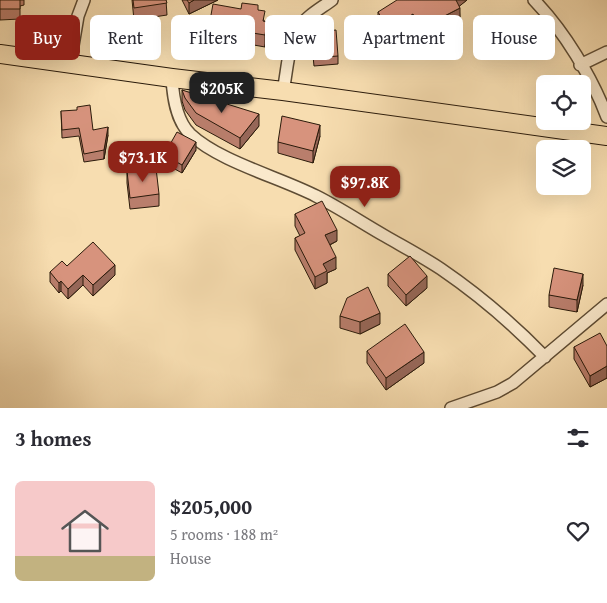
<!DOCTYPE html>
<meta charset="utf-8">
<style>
body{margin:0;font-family:"Gentium Book Plus",serif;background:#f2f2f3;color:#2b2b33;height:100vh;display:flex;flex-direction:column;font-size:19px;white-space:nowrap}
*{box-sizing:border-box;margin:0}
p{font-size:16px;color:#7c7c81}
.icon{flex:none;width:28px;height:28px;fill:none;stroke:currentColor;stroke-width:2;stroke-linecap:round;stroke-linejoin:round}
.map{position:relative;height:408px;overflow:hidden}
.details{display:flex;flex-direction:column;background:#fff;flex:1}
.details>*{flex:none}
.hud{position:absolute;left:15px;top:15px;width:578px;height:45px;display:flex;gap:10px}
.controls{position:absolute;left:536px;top:75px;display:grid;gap:10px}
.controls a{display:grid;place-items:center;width:55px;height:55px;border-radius:8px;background:#fff;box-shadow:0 5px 20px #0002;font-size:25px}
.price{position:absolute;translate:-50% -42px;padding:0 11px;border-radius:10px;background:#8f2418;color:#fff;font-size:16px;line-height:32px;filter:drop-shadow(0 1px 2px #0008)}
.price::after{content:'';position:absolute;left:50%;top:30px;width:15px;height:11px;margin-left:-8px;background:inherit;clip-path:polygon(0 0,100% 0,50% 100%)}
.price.on{background:#222;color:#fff}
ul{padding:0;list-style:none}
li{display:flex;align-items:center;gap:15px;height:125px;padding:0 15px}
li span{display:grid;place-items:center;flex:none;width:140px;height:100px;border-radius:8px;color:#555}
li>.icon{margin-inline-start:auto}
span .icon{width:60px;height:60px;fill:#fffc;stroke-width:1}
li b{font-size:21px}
h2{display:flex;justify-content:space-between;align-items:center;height:60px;padding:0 15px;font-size:21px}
.tag{padding:0 18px;border-radius:8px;background:#fff;box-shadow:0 5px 20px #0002;font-size:18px;line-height:45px}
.tag.on{background:#8f2418;color:#fff}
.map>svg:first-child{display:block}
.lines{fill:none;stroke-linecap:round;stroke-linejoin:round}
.street-casing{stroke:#5e4c34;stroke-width:14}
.primary-casing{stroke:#2b1b0b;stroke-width:20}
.street{stroke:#fae9cc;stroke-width:11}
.primary{stroke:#f7ddb0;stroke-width:18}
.wall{fill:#b97e6c;stroke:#2b1b0b}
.shaded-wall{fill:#966758;stroke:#2b1b0b}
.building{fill:#d7937d;stroke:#2b1b0b}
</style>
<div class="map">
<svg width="607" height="408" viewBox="0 0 607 408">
<rect width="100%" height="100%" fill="#f7ddb0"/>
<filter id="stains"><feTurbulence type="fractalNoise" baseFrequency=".004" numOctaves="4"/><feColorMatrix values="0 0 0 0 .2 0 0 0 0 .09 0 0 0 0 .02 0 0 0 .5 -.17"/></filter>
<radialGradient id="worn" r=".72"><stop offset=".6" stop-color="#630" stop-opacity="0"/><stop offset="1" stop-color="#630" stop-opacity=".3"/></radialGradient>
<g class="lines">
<defs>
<path id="street" d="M534,0c30,31 58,77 73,117
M70,63l8,-47 6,-16
M580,65l27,-13
M172,78c1,19 4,42 18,56 30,28 89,43 126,62 24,12 46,27 69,40 19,11 38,21 56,33 38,26 72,55 104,88
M283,91c4,-18 5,-46 14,-61 8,-13 23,-21 35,-30
M451,408l46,-16 16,-9 94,-79"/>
<path id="primary" d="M0,54l172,24 111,13 324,45"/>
</defs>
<use href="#street" class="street-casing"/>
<use href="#primary" class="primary-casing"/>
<use href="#street" class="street"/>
<use href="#primary" class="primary"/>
</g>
<path class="wall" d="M0,0h24v5l-4,1v13l-20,1z
M132,0h34l1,15 -33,5z
M182,0h36l-29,14z
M467,0l-8,6 1,12 -39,20 -8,-14 -25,15 -10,-17v-10z
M241,9l17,1 7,12 2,12 -2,13 -56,-10v-11z
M306,33l32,23v8l-24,2 -1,-10 -6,1z
M182,90l77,36 -19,23 -44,-24 -11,-15 -3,-9z
M61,111l32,19 15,5 -4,24 -20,3 -5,-26 -17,2z
M320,136l-7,27 -35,-10v-11z
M196,150l-14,23 -18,-10v-8z
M127,171l32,23v12l-29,3 -3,-26z
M295,214l42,27 -7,4 6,24 -9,4v10l-12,6 -20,-39v-12l5,-2 -5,-10z
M67,266l48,9 -22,21 -10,-11 -15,14 -7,-8 -2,2 -9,-11v-10z
M388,274l39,14 -21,18 -18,-20z
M583,285l-6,27 -28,-5v-12z
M340,316l40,8 -20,10 -20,-6z
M607,346v32l-17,9 -16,-28v-12z
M367,351l57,12 -38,27 -19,-27z"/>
<path class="shaded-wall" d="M194,0h24l-29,14v-11z
M456,0h11l-11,9z
M460,8v10l-39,20v-10z
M413,14v10l-25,15v-10z
M267,22v12l-2,13v-12z
M259,114v12l-19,23v-11z
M320,125v11l-7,27v-12z
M108,127v8l-4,24v-9z
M196,142v8l-14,23v-8z
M337,230v11l-12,6v-12z
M336,257v12l-9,4v10l-12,6v-12l8,-13z
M115,265v10l-22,21v-11z
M583,274v11l-6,27v-12z
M83,275v10l-15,14v-10z
M427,276v12l-21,18v-11z
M61,281v10l-2,2v-10z
M380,313v11l-20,10v-12z
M424,352v11l-38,27v-12z
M607,366v12l-17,9v-11z"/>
<path class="building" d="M0,0h20v9h-20z
M133,0h33l1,3 -33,5z
M187,0h7l-5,3z
M397,0h59l4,8 -39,20 -8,-14 -25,15 -10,-17z
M242,3l16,2v5l7,1 -2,10 4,1 -2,13 -56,-9 4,-22 28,5z
M336,30l2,26 -24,2 -1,-10 -6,1 -1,-16z
M182,90l77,24 -19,24 -44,-25 -11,-15z
M90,105l3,25 15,-3 -4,23 -20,4 -5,-26 -17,2 -1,-19 16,-1v-3z
M282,116l38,9 -7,26 -35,-9z
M177,132l19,10 -14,23 -18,-10z
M156,168l3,26 -29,4 -3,-27z
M322,201l15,29 -12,5 11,22 -13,7 4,7 -12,6 -20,-39 10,-5 -10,-19z
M93,242l22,23 -22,20 -10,-10 -15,14 -7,-8 -2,2 -9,-11 12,-11 5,5z
M410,256l17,20 -21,19 -18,-21z
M554,268l29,6 -6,26 -28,-5z
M368,287l12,26 -20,9 -20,-6 7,-18z
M405,324l19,28 -38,26 -19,-27z
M600,333l7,13v20l-17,10 -16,-29z"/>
<rect width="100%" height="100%" filter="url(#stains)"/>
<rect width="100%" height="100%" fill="url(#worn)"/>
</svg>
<div class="controls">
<a><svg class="icon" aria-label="locate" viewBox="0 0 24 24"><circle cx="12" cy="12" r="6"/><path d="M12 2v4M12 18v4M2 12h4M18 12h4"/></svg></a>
<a><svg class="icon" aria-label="layers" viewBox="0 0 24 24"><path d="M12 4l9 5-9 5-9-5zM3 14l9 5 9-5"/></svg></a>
</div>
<b class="price on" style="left:222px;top:114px">$205K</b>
<b class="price" style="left:143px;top:183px">$73.1K</b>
<b class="price" style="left:365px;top:208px">$97.8K</b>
<div class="hud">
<a class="tag on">Buy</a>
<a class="tag">Rent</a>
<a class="tag">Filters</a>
<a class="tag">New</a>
<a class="tag">Apartment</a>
<a class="tag">House</a>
</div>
</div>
<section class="details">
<h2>3 homes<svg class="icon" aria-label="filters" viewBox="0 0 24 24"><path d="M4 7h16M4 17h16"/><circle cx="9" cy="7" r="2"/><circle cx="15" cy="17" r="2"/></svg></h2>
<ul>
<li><span style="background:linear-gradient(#f6c9c9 75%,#c2b280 0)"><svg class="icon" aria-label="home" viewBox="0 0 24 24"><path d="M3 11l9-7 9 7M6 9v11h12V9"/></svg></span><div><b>$205,000</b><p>5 rooms · 188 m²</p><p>House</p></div><svg class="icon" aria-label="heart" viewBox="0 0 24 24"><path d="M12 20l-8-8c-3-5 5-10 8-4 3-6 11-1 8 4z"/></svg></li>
</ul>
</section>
